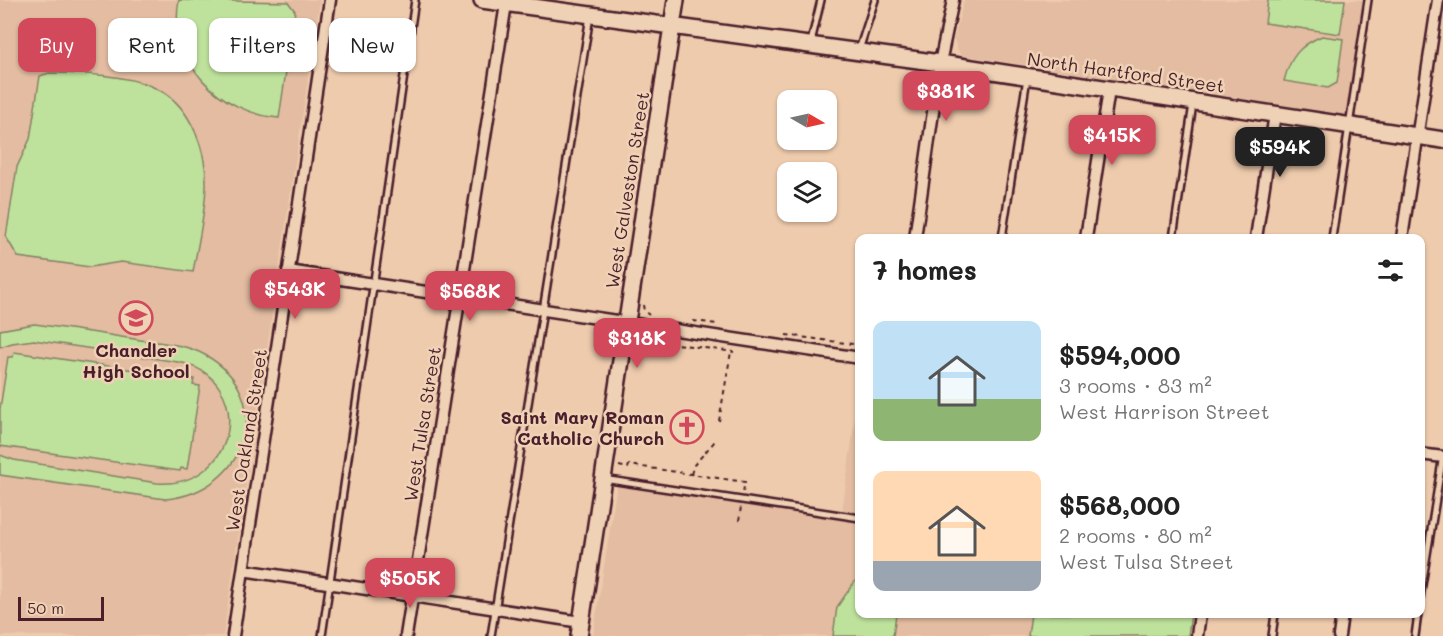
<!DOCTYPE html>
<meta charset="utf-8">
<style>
body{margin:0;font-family:Mali,sans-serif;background:#f6f6f6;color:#222;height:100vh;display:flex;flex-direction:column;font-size:22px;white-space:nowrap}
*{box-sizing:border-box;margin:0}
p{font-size:20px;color:#767676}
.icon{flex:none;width:33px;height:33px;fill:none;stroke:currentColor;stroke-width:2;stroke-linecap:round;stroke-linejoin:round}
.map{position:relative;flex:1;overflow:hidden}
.panel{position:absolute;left:855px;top:234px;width:570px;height:384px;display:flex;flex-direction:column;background:#fff;border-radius:12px;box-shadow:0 2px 4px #0004}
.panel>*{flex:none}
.banner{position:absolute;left:18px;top:18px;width:570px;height:54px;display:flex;gap:12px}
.needle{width:39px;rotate:99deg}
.controls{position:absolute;left:777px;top:90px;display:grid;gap:12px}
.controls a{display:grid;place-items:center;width:60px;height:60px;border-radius:12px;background:#fff;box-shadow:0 2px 4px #0004;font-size:30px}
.scale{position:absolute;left:18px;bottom:15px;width:86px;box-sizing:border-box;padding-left:6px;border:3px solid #4a1f2b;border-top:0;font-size:16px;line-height:21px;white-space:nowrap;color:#4a1f2b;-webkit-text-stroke:4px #efd2b5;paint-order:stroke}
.price{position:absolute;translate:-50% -51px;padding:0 14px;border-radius:12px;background:#d1495b;color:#fff;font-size:20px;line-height:39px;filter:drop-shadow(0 2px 3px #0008)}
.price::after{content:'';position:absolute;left:50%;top:36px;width:18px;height:14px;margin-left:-9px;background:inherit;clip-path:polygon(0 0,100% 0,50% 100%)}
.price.active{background:#222;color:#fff}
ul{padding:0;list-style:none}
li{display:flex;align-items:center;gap:18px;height:150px;padding:0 18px}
li span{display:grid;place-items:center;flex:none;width:168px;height:120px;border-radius:12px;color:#555}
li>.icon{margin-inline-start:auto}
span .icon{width:72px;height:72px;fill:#fffc;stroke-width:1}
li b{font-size:26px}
h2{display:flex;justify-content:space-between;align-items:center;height:72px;padding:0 18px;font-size:26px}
.pill{padding:0 21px;border-radius:12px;background:#fff;box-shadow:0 2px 4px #0004;font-size:21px;line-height:54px}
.pill.active{background:#d1495b;color:#fff}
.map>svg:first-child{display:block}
.built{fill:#e3bca1}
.green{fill:#bee29c;stroke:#848064;stroke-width:1.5}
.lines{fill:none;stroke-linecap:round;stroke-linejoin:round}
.lane-casing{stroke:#4a1f2b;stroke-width:10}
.street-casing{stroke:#4a1f2b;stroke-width:15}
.secondary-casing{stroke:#4a1f2b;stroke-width:20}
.path{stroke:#4a1f2b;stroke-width:2;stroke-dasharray:4.5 4.5;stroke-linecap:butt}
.lane{stroke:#efd2b5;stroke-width:5}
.street{stroke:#efd2b5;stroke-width:10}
.secondary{stroke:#efd2b5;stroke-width:15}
.labels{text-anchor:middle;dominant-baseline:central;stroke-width:5;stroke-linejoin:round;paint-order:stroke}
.street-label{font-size:18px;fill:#4a1f2b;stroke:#efd2b5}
.poi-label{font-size:18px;font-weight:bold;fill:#4a1f2b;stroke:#efd2b5}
</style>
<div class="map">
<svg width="1443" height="636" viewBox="0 0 1443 636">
<rect width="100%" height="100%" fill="#eecbad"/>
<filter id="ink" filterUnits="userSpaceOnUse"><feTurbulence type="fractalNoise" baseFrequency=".0167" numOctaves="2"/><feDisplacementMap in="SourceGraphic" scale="12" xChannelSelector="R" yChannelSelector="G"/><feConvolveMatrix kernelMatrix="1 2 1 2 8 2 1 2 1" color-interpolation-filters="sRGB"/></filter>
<g filter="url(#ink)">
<path class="built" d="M0,0h320l-97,636h-223z
M964,0h402l-18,115 -388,-60 -6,-16z
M859,390l1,224h171l-3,22h-435l24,-151 224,34z"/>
<path class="green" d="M179,0l109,2 7,9 -16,107c-58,-5 -112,-56 -100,-118z
M1268,0h77l-5,34 -75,-11z
M1322,36l21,3 -6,44 -9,5 -44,-7c6,-24 16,-36 38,-45z
M49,73c31,0 86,2 112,18 31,17 46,62 45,95 -1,28 -8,58 -13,86l-72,-10 -31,5 -72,-10 -12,-20 11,-70 13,-28 10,-63z
M34,324c34,4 67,10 100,15 24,4 50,4 71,16 74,41 42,137 -40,144l-165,-24v-20l14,5 143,23c82,6 100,-106 21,-121l-144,-22 -22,3 -12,4v-17z
M14,352l180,27 -1,6 7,1 -13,83 -6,-1 -1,3 -180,-25v-37l8,-52h5z
M855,581l4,1 1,32h36l-3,22h-60l4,-29z
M1031,614h160l-3,22h-160z"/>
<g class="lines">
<defs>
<path id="lane" d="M811,42l10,-42
M859,50l16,-50
M1002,238l25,-160
M1173,238l20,-134
M1332,238l36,-238
M603,479l257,39
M1420,598l23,-143
M322,636l93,-636
M491,636l99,-620
M1272,636l3,-22
M1415,636l3,-22"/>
<path id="street" d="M915,238l25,-175 13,-63
M1086,238l23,-148
M1256,238l19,-124
M1402,238l36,-238
M288,271l572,87
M1420,454l23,3
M243,570l338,52
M233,636l97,-636
M406,636l100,-632
M1197,636l3,-22
M1339,636l3,-22"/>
<path id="secondary" d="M482,0l458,63 503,77
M579,636l97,-636"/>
</defs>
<use href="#lane" class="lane-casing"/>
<use href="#street" class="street-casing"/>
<use href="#secondary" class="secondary-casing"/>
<path class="path" d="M643,305l1,6 5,4
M693,321l25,3
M786,335l74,10
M637,349l5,-7 6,-2 86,12
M719,421l12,-69
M619,466l9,2 1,-3 116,17 -2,10
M691,474l3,-9 21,-24
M739,521l2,-15"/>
<use href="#lane" class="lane"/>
<use href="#street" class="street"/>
<use href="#secondary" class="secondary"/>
</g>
</g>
<defs>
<symbol id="school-ring" viewBox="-11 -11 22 22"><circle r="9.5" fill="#efd2b5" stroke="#d1495b" stroke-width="1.5"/><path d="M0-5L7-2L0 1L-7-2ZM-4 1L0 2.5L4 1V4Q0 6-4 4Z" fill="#d1495b"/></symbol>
<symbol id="church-ring" viewBox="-11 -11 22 22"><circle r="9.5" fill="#efd2b5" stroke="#d1495b" stroke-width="1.5"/><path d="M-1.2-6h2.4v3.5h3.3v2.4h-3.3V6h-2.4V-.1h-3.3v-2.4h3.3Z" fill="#d1495b"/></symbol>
</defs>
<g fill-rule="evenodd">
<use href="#school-ring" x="117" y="299" width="38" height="38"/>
<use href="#church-ring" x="668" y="408" width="38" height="38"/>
</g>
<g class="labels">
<g class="street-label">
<text transform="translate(1126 72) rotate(8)">North Hartford Street</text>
<text transform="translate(627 190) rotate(-81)">West Galveston Street</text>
<text transform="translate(422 424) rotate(-81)">West Tulsa Street</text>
<text transform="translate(246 440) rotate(-81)">West Oakland Street</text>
</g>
<g class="poi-label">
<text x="136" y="350">Chandler<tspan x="136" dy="21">High School</tspan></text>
<text x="664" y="417" text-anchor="end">Saint Mary Roman<tspan x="664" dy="21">Catholic Church</tspan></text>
</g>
</g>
</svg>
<div class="controls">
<a><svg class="needle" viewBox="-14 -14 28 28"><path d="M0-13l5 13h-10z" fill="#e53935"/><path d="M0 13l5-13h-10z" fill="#767676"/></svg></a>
<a><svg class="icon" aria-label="layers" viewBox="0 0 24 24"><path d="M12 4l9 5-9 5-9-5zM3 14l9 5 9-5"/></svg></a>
</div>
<div class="scale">50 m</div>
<b class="price" style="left:946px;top:122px">$381K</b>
<b class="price" style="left:1112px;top:166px">$415K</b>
<b class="price active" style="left:1280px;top:178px">$594K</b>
<b class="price" style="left:295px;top:320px">$543K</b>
<b class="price" style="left:470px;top:322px">$568K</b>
<b class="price" style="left:637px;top:369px">$318K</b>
<b class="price" style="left:410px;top:609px">$505K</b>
<div class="banner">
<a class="pill active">Buy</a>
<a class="pill">Rent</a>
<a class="pill">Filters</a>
<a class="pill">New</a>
</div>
<section class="panel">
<h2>7 homes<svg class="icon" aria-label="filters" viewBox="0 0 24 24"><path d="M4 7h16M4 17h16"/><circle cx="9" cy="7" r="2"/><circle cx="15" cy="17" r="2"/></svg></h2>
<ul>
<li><span style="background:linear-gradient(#bfe0f5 65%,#8fb573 0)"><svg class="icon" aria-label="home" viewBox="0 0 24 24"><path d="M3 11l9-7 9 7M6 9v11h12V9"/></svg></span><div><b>$594,000</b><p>3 rooms · 83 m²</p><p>West Harrison Street</p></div></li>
<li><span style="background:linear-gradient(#ffd9b3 75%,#9aa5b1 0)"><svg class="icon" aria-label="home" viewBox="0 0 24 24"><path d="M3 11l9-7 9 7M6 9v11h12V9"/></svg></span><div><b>$568,000</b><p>2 rooms · 80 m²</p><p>West Tulsa Street</p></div></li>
</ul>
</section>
</div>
